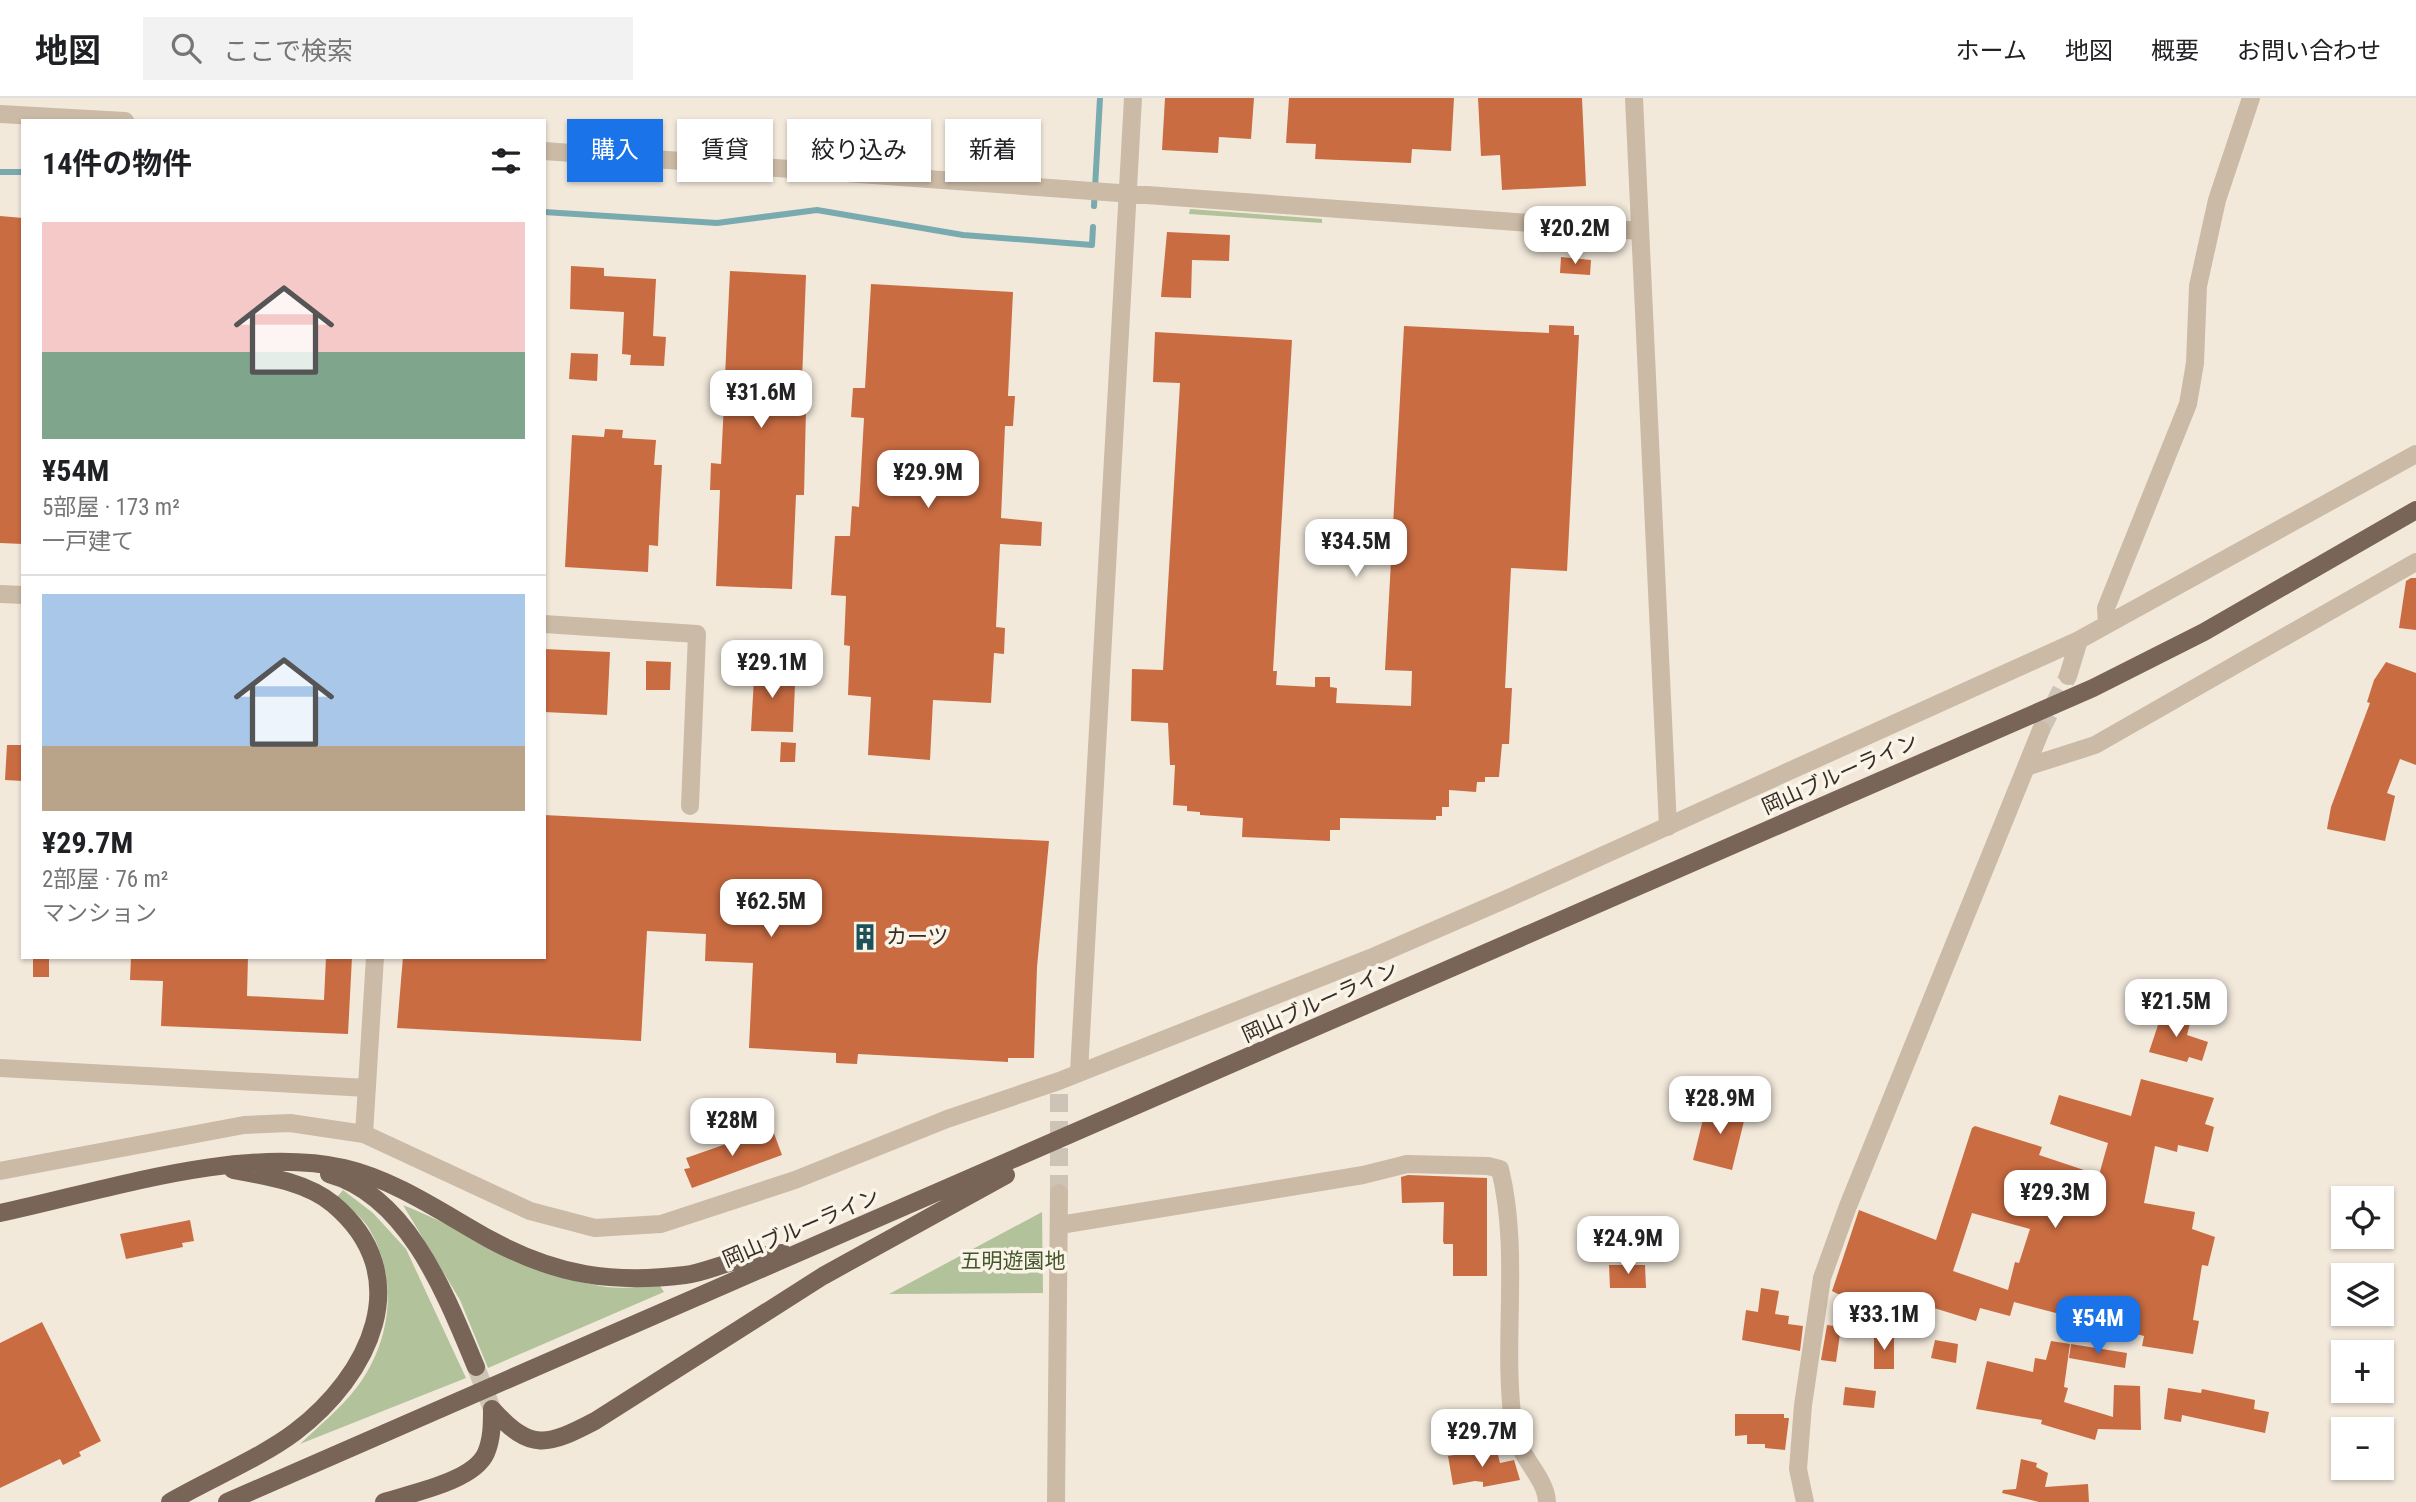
<!DOCTYPE html>
<html lang="ja">
<meta charset="utf-8">
<style>
body{margin:0;font-family:"Roboto Condensed","Noto Sans JP",sans-serif;background:#f2f2f2;color:#202124;height:100vh;display:flex;flex-direction:column;font-size:26px;white-space:nowrap}
*{box-sizing:border-box;margin:0}
p{font-size:23px;color:#757577}
.icon{flex:none;width:38px;height:38px;fill:none;stroke:currentColor;stroke-width:2;stroke-linecap:round;stroke-linejoin:round}
.map{position:relative;flex:1;overflow:hidden}
.side{position:absolute;left:21px;top:21px;width:525px;height:840px;display:flex;flex-direction:column;background:#fff;border-radius:0px;box-shadow:0 2px 5px #0004}
.side>*{flex:none}
.top-card{position:absolute;left:567px;top:21px;width:665px;height:63px;display:flex;gap:14px}
.tools{position:absolute;left:2331px;top:1088px;display:grid;gap:14px}
.tools a{display:grid;place-items:center;width:63px;height:63px;border-radius:0px;background:#fff;box-shadow:0 2px 5px #0004;font-size:35px}
.price{position:absolute;translate:-50% -60px;padding:0 16px;border-radius:14px;background:#fff;color:#222;font-size:23px;line-height:46px;filter:drop-shadow(0 2px 4px #0008)}
.price::after{content:'';position:absolute;left:50%;top:42px;width:21px;height:16px;margin-left:-10px;background:inherit;clip-path:polygon(0 0,100% 0,50% 100%)}
.price.current{background:#1a73e8;color:#fff}
ul{padding:0;list-style:none}
li{display:grid;align-content:center;gap:14px;height:371px;padding:0 21px}
li+li{border-top:2px solid #e0e0e0}
li span{display:grid;place-items:center;height:217px;border-radius:0px;color:#555}
li>.icon{margin-inline-start:auto}
span .icon{width:126px;height:126px;fill:#fffc;stroke-width:1}
li b{font-size:30px}
h2{display:flex;justify-content:space-between;align-items:center;height:84px;padding:0 21px;font-size:30px}
.tag{padding:0 24px;border-radius:0px;background:#fff;box-shadow:0 2px 5px #0004;font-size:24px;line-height:63px}
.tag.current{background:#1a73e8;color:#fff}
header{display:flex;align-items:center;gap:42px;box-sizing:border-box;height:98px;padding:0 35px;background:#fff;border-bottom:2px solid #e0e0e0}
header strong{font-size:33px}
nav{display:flex;gap:38px;margin-inline-start:auto;font-size:24px}
.search{width:490px;height:63px;background:#f2f2f2;display:flex;align-items:center;gap:18px;box-sizing:border-box;padding:0 24px;border-radius:0px;color:#757577;font-size:26px}
.map>svg:first-child{display:block}
.green{fill:#b2c29a}
.lines{fill:none;stroke-linecap:round;stroke-linejoin:round}
.stream{stroke:#79aab0;stroke-width:6}
.building{fill:#c96c42;fill-rule:evenodd}
.minor-tunnel{stroke:#cdc3b7;stroke-width:18;stroke-dasharray:18 9;stroke-linecap:butt}
.major-tunnel{stroke:#cdc3b7;stroke-width:18;stroke-dasharray:18 9;stroke-linecap:butt}
.minor{stroke:#cbbaa6;stroke-width:18}
.major{stroke:#796558;stroke-width:18}
.labels{text-anchor:middle;dominant-baseline:central;stroke-width:7;stroke-linejoin:round;paint-order:stroke}
.street-label{font-size:21px;fill:#372d27;stroke:#faf3e7}
.poi-label{font-size:21px;fill:#372d27;stroke:#faf3e7;text-anchor:start}
.park-label{font-size:21px;fill:#43562a;stroke:#faf3e7}
</style>
<header>
<strong>地図</strong>
<div class="search"><svg class="icon" aria-label="search" viewBox="0 0 24 24"><circle cx="10" cy="10" r="6"/><path d="M15 15l6 6"/></svg>ここで検索</div>
<nav><a>ホーム</a><a>地図</a><a>概要</a><a>お問い合わせ</a></nav>
</header>
<div class="map">
<svg width="2416" height="1404" viewBox="0 0 2416 1404">
<rect width="100%" height="100%" fill="#f2e9db"/>
<path class="green" d="M1190,111l132,10v4l-133,-9z
M343,1092l30,23 33,36 60,129 -166,66c19,-18 41,-36 57,-57 35,-46 42,-110 11,-160 -7,-11 -21,-21 -31,-30z
M403,1107c69,27 129,71 204,82 17,2 36,-1 53,-1l4,6 -176,76 -28,-68z
M1042,1114l1,81 -154,1z"/>
<g class="lines">
<path class="stream" d="M0,74h23
M1094,108l6,-108
M544,114l173,11 100,-13 146,25 129,10 1,-18"/>
</g>
<path class="building" d="M1165,0h89l-3,41 -32,-2 -1,16 -56,-3z
M1289,0h165l-3,53 -39,-2 -1,14 -96,-4 1,-15 -30,-1z
M1478,0h104l4,88 -84,4 -2,-35 -19,1z
M0,118l23,2v326l-23,-1z
M1167,134l63,3 -1,26 -37,-1 -1,38 -30,-1z
M1561,159l30,3 -1,15 -30,-2z
M571,168l33,2v8l52,3 -3,57 13,1 -2,29 -34,-1 1,-10 -9,-1 2,-42 -54,-3z
M730,173l76,4 -4,106h9l-2,27h-3l-2,87h-8l-4,94 -76,-3 4,-96h-10l1,-27 10,1 3,-62h-9l1,-26h9z
M871,186l142,8 -5,104h7l-2,30h-8l-4,92 41,4 -1,24 -41,-2 -4,83 9,1 -1,26 -10,-1 -3,50 -58,-3 -3,60 -62,-5 3,-58 -23,-2 2,-49 -6,-1 2,-49 -15,-1 4,-59h15l2,-30 7,1 5,-89 -13,-1 2,-29h12z
M1549,227l25,1v9h5l-12,236 -56,-3 -6,120h7l-3,56h-7l-3,33h-14v5h-8l-1,10 -27,-2v17h-7v9h-6v4l-96,-2v12h-10v11l-88,-4 1,-19 -43,-3v-3l-13,-1v-5l-14,-1 2,-40h-5l-2,-42 -37,-2 1,-52 31,1 17,-287 -27,-1 2,-50 137,8 -19,331h4l-1,14 39,2v-10h15v10l7,1 -1,15 75,3 1,-35 -27,-1 19,-344 145,7z
M571,255l27,1 -1,27 -28,-2z
M605,331l18,1 -1,8 34,2 -2,25h8l-3,54 -1,27 -9,-1 -1,27 -83,-5 7,-132 32,2z
M2411,480h5v52l-17,-2 7,-47z
M544,551l66,3 -3,63 -63,-3z
M646,563l25,1 -1,28h-24z
M755,563l23,1 -1,21 18,1 -2,48 -42,-1z
M2386,564l30,11v92l-16,-6 -13,34 8,3 -10,45 -58,-12 4,-22 39,-104 -3,-1 7,-22z
M781,644l15,1 -1,19h-15z
M7,647h16v36l-18,-1z
M544,717l505,26 -12,126 -3,91h-26v4l-150,-8 -1,10 -21,-1v-10l-87,-5 4,-85 -48,-2 1,-27 -59,-3 -6,110 -244,-13 6,-71h141z
M33,859h16v20h-16z
M131,859h117l-1,39 77,4 2,-43h26l-4,77 -187,-8 2,-45 -33,-1z
M2163,912l18,4 -2,7 11,2 -3,12 21,7 -6,19 -13,-4 -2,5 -38,-10z
M2141,981l73,19 -9,26 9,3 -6,25 -30,-7 -1,7 -22,-6 -11,57 51,9 -3,17 23,8 -7,29 -6,-1 -9,55 6,1 -6,33 -51,-8 2,-10 -130,-34 -4,14 -30,-8 -4,13 -71,-22 -3,12 -56,-13 -14,-7 27,-81 77,30 36,-112 3,-2 67,21 -3,8 60,20 9,-32 -58,-19 9,-29 72,21zM1972,1115l58,16 -11,34 -4,-1 -7,28 -55,-19z
M1707,1005l39,10 -14,57 -39,-10z
M772,1030l10,27 -90,33 -8,-19 6,-1 -4,-10z
M1408,1077l79,3v98h-34v-32h-9l-1,-3 1,-39 -42,1 -1,-26z
M190,1122l4,21 -12,2 1,4 -57,12 -6,-25z
M1609,1167h36l1,23h-36z
M1761,1190l18,3 -4,23 14,2 -1,8 15,2 -3,25 -58,-11 4,-30 12,2z
M42,1224l59,119 -22,11 2,4 -18,9 -3,-6 -60,29v-145z
M1827,1227l14,2 -5,35 -15,-2z
M1874,1236h20v35h-20z
M1935,1242l23,4 -2,19 -25,-5z
M2051,1243l19,3 -6,43 4,1 -4,14 49,15 1,-32 26,1 1,44 -43,-1 -3,11 -54,-16 1,-4 -66,-11 11,-48 46,11 2,-14 11,2z
M2071,1246l56,9 -2,15 -56,-10z
M1845,1289l31,4 -2,17 -31,-3z
M2168,1290l33,5 1,-4 53,11 -1,9 15,3 -4,21 -83,-18 -1,7 -17,-3z
M1735,1316h49v4h5l-4,32 -20,-2v-4h-18v-9l-12,1z
M1493,1351l1,6h4l2,8 14,-3 6,20 -37,7v-5l-8,-1 -22,4 -5,-29z
M2021,1361l16,4 -1,4 12,6 -3,14 43,-3 1,18h-50l-37,-9 1,-3 13,-1z"/>
<g class="lines">
<path class="minor-tunnel" d="M2041,632l27,-54
M1059,1095v-112"/>
<path class="major-tunnel" d="M476,1269l16,42"/>
<path class="minor" d="M1634,0l34,729
M0,16l125,7
M544,53l1096,80
M0,496l23,1
M544,526l153,10 -7,172
M2107,526l-1,-16 82,-204 7,-41 3,-77 19,-86 34,-102
M2068,578l11,-36
M2026,669l69,-22 321,-183
M0,970l367,20
M1079,974l54,-974
M364,1036l11,-177
M0,1073l244,-46 46,-2 74,11 166,77 65,17 66,-4 134,-44 152,-61 112,-38 316,-125 136,-59 568,-257 337,-186
M1060,1127l303,-50 44,-11 81,2 12,3c21,86 1,175 14,261 4,26 32,47 33,72
M1056,1404l3,-309
M1805,1404l-7,-33 5,-64 19,-127 26,-72 193,-476"/>
<path class="major" d="M329,1076c80,22 118,124 147,193
M0,1115c104,-22 239,-68 344,-45 52,12 100,46 147,72 65,35 121,44 194,35 17,-2 34,-10 51,-14 15,-4 31,-6 47,-8
M492,1311c39,43 55,37 103,12l228,-145 183,-101
M170,1404c38,-22 92,-45 125,-70 74,-56 124,-156 38,-228 -27,-22 -67,-28 -100,-34
M227,1404l1866,-814 111,-56 212,-122
M384,1404c28,-9 90,-21 102,-49 6,-14 6,-29 6,-44"/>
</g>
<defs>
<symbol id="building-bare" viewBox="-9 -9 18 18"><path d="M-4-6H4V6H1V3H-1V6H-4ZM-2.5-4.3h1.7v1.8h-1.7ZM.8-4.3h1.7v1.8H.8ZM-2.5-1h1.7V.8h-1.7ZM.8-1h1.7V.8H.8Z" fill="#1c515a" stroke="#faf3e7" stroke-width="2.5" paint-order="stroke"/></symbol>
</defs>
<g fill-rule="evenodd">
<use href="#building-bare" x="846" y="820" width="38" height="38"/>
</g>
<g class="labels">
<g class="street-label">
<text transform="translate(1840 676) rotate(-24)">岡山ブルーライン</text>
<text transform="translate(1320 904) rotate(-24)">岡山ブルーライン</text>
<text transform="translate(801 1130) rotate(-23)">岡山ブルーライン</text>
</g>
<g class="poi-label">
<text x="886" y="839">カーツ</text>
</g>
<g class="park-label">
<text x="1013" y="1163">五明遊園地</text>
</g>
</g>
</svg>
<div class="tools">
<a><svg class="icon" aria-label="locate" viewBox="0 0 24 24"><circle cx="12" cy="12" r="6"/><path d="M12 2v4M12 18v4M2 12h4M18 12h4"/></svg></a>
<a><svg class="icon" aria-label="layers" viewBox="0 0 24 24"><path d="M12 4l9 5-9 5-9-5zM3 14l9 5 9-5"/></svg></a>
<a>+</a>
<a>−</a>
</div>
<b class="price" style="left:1575px;top:168px">¥20.2M</b>
<b class="price" style="left:761px;top:332px">¥31.6M</b>
<b class="price" style="left:928px;top:412px">¥29.9M</b>
<b class="price" style="left:1356px;top:481px">¥34.5M</b>
<b class="price" style="left:772px;top:602px">¥29.1M</b>
<b class="price" style="left:771px;top:841px">¥62.5M</b>
<b class="price" style="left:2176px;top:941px">¥21.5M</b>
<b class="price" style="left:1720px;top:1038px">¥28.9M</b>
<b class="price" style="left:732px;top:1060px">¥28M</b>
<b class="price" style="left:2055px;top:1132px">¥29.3M</b>
<b class="price" style="left:1628px;top:1178px">¥24.9M</b>
<b class="price" style="left:1884px;top:1254px">¥33.1M</b>
<b class="price current" style="left:2098px;top:1258px">¥54M</b>
<b class="price" style="left:1482px;top:1371px">¥29.7M</b>
<div class="top-card">
<a class="tag current">購入</a>
<a class="tag">賃貸</a>
<a class="tag">絞り込み</a>
<a class="tag">新着</a>
</div>
<section class="side">
<h2>14件の物件<svg class="icon" aria-label="filters" viewBox="0 0 24 24"><path d="M4 7h16M4 17h16"/><circle cx="9" cy="7" r="2"/><circle cx="15" cy="17" r="2"/></svg></h2>
<ul>
<li><span style="background:linear-gradient(#f6c9c9 60%,#7fa58c 0)"><svg class="icon" aria-label="home" viewBox="0 0 24 24"><path d="M3 11l9-7 9 7M6 9v11h12V9"/></svg></span><div><b>¥54M</b><p>5部屋 · 173 m²</p><p>一戸建て</p></div></li>
<li><span style="background:linear-gradient(#a9c7e8 70%,#b9a48a 0)"><svg class="icon" aria-label="home" viewBox="0 0 24 24"><path d="M3 11l9-7 9 7M6 9v11h12V9"/></svg></span><div><b>¥29.7M</b><p>2部屋 · 76 m²</p><p>マンション</p></div></li>
</ul>
</section>
</div>
